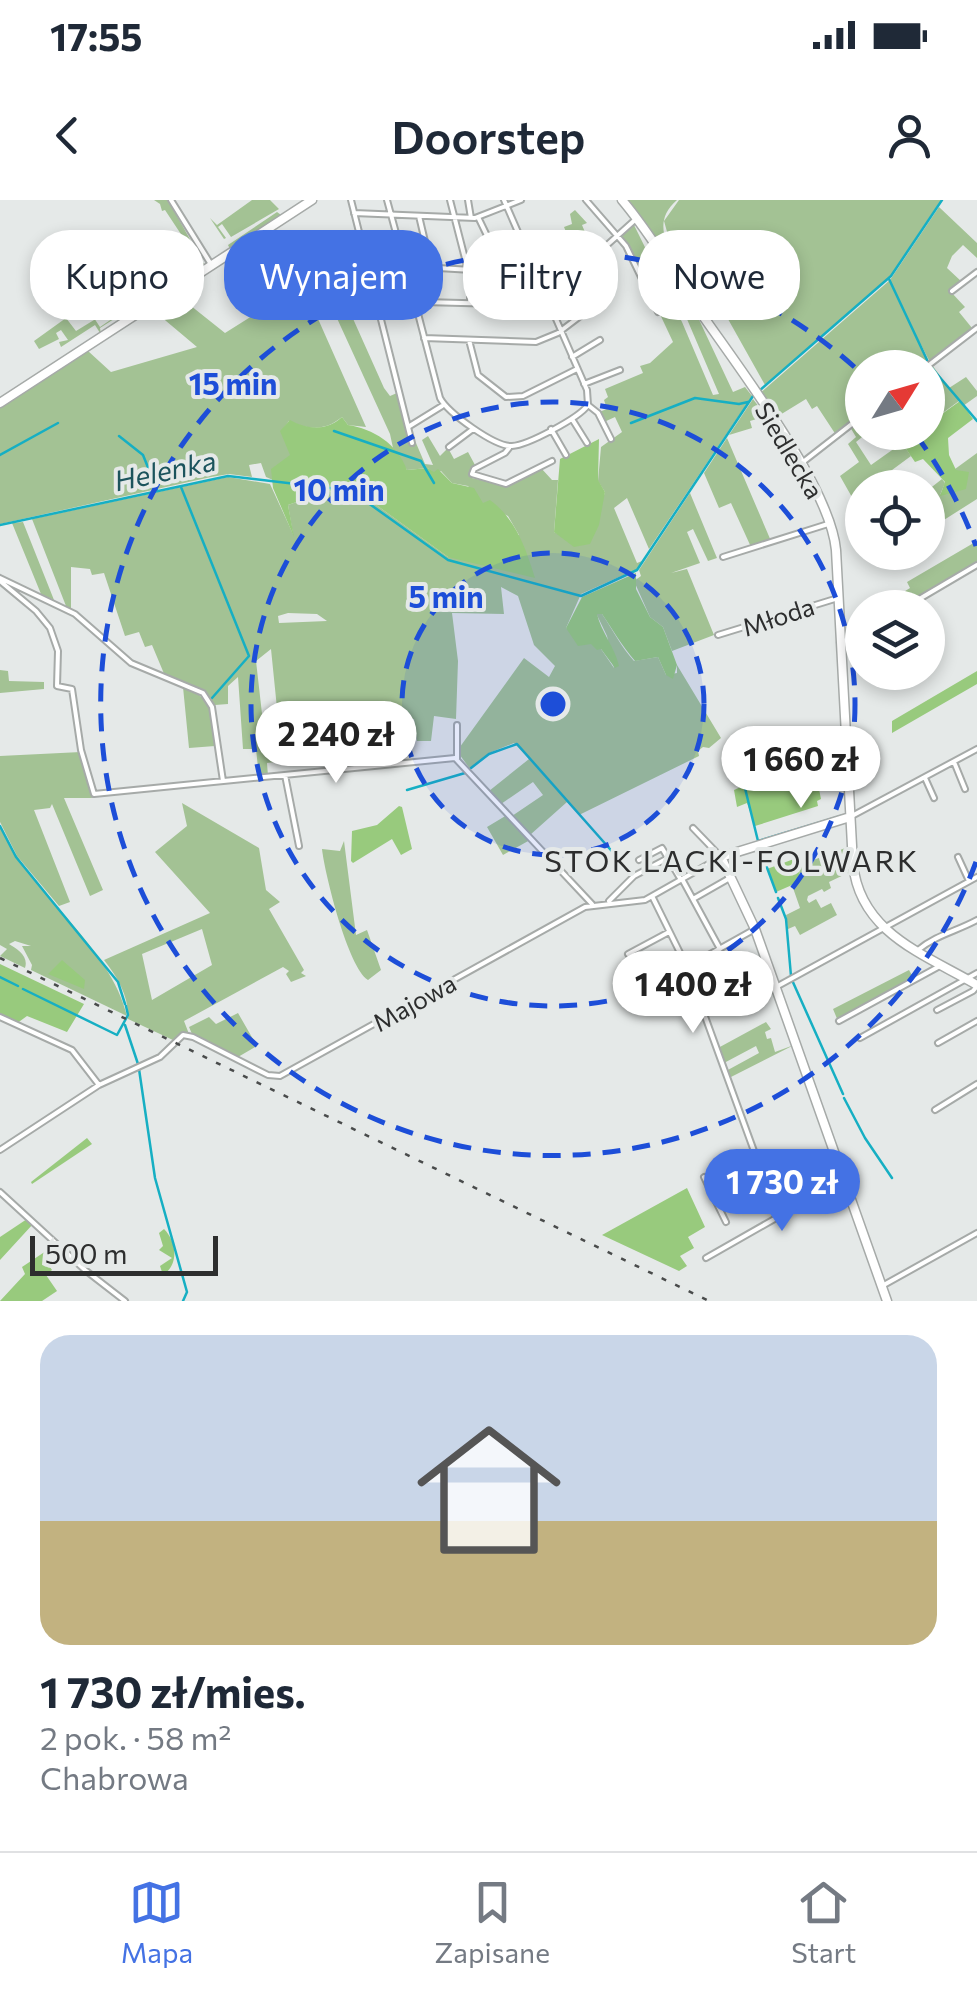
<!DOCTYPE html>
<html lang="pl">
<meta charset="utf-8">
<style>
body{margin:0;font-family:Commissioner,sans-serif;background:#f6f6f7;color:#1f2937;height:100vh;display:flex;flex-direction:column;font-size:38px;white-space:nowrap}
*{box-sizing:border-box;margin:0}
p{font-size:32px;color:#747a83}
.icon{flex:none;width:55px;height:55px;fill:none;stroke:currentColor;stroke-width:2;stroke-linecap:round;stroke-linejoin:round}
.map{position:relative;height:1101px;overflow:hidden}
.panel{display:flex;flex-direction:column;background:#fff;flex:1}
.panel>*{flex:none}
.top-card{position:absolute;left:30px;top:30px;width:918px;height:90px;display:flex;gap:20px}
.needle{width:65px;rotate:53deg}
.fabs{position:absolute;left:845px;top:150px;display:grid;gap:20px}
.fabs a{display:grid;place-items:center;width:100px;height:100px;border-radius:50%;background:#fff;box-shadow:0 5px 15px #0003;font-size:50px}
.scale{position:absolute;left:30px;bottom:25px;width:188px;box-sizing:border-box;padding-left:10px;border:5px solid #2d2e2e;border-top:0;font-size:28px;line-height:35px;white-space:nowrap;color:#2d2e2e;-webkit-text-stroke:8px #e5e9e8;paint-order:stroke}
.price{position:absolute;translate:-50% -85px;padding:0 22px;border-radius:35px;background:#fff;color:#222;font-size:32px;line-height:65px;filter:drop-shadow(0 2px 5px #0008)}
.price::after{content:'';position:absolute;left:50%;top:60px;width:30px;height:22px;margin-left:-15px;background:inherit;clip-path:polygon(0 0,100% 0,50% 100%)}
.price.selected{background:#4472e4;color:#fff}
ul{padding:0;list-style:none}
li{display:grid;align-content:center;gap:20px;height:530px;padding:0 40px}
li+li{border-top:2px solid #e0e1e3}
li span{display:grid;place-items:center;height:310px;border-radius:30px;color:#555}
li>.icon{margin-inline-start:auto}
span .icon{width:180px;height:180px;fill:#fffc;stroke-width:1}
li b{font-size:42px}
.pill{padding:0 35px;border-radius:40px;background:#fff;box-shadow:0 5px 15px #0003;font-size:35px;line-height:90px}
.pill.selected{background:#4472e4;color:#fff}
.status{display:flex;justify-content:space-between;align-items:center;height:70px;padding:0 50px;background:#fff;direction:ltr}
.status svg{height:28px;fill:currentColor}
header{display:flex;justify-content:space-between;align-items:center;height:130px;padding:0 40px;background:#fff;font-size:45px;font-weight:600}
.menu{display:flex;justify-content:space-around;align-items:center;height:140px;border-top:2px solid #e0e1e3;background:#fff;font-size:28px;color:#747a83}
.menu a{display:grid;justify-items:center;gap:5px}
.menu .selected{color:#4472e4}
.map>svg:first-child{display:block}
.green{fill:#a3c294;fill-rule:evenodd}
.forest{fill:#98ca7d}
.lines{fill:none;stroke-linecap:round;stroke-linejoin:round}
.stream{stroke:#16afc3;stroke-width:2.5}
.street-casing{stroke:#a6aaa8;stroke-width:8}
.secondary-casing{stroke:#a6aaa8;stroke-width:11}
.street{stroke:#fff;stroke-width:4}
.secondary{stroke:#fff;stroke-width:8}
.rail{stroke:#494b4b;stroke-width:2.5;stroke-dasharray:5 10;stroke-linecap:butt}
.ring{fill:none;stroke:#1d4ed8;stroke-width:5;stroke-dasharray:18 12}
.labels{text-anchor:middle;dominant-baseline:central;stroke-width:8;stroke-linejoin:round;paint-order:stroke}
.street-label{font-size:25px;fill:#2d2e2e;stroke:#e5e9e8}
.water-label{font-size:28px;font-style:italic;fill:#1b535c;stroke:#e5e9e8}
.quarter-label{font-size:30px;letter-spacing:2.5px;fill:#2d2e2e;stroke:#e5e9e8}
.centre{fill:#1d4ed8;stroke:#e5e9e8;stroke-width:5}
.ring-label{font-size:30px;text-anchor:middle;font-weight:bold;fill:#1d4ed8;stroke:#e5e9e8;stroke-width:8;stroke-linejoin:round;paint-order:stroke}
</style>
<div class="status"><b>17:55</b><svg viewBox="0 0 49 12"><path d="M0 12V9h3v3zM5 12V6h3v6zM10 12V3h3v9zM15 12V0h3v12zM26 1h20v11H26zM47 4h2v5h-2z"/></svg></div>
<header><svg class="icon" aria-label="back" viewBox="0 0 24 24"><path d="M15 5l-7 7 7 7"/></svg>Doorstep<svg class="icon" aria-label="person" viewBox="0 0 24 24"><circle cx="12" cy="8" r="4"/><path d="M4 21q1-7 8-7t8 7"/></svg></header>
<div class="map">
<svg width="977" height="1101" viewBox="0 0 977 1101">
<rect width="100%" height="100%" fill="#e5e9e8"/>
<path class="green" d="M154,0h14l37,66 -5,2 2,-2 -37,-56 -3,1 -2,-7z
M252,0h18l9,9 -48,28 -9,-13 -4,3 8,11 -2,1 -14,-21 7,7z
M625,0h52c-33,28 3,61 13,93z
M679,0h262l-52,78 -124,107 -69,-123 -12,5 -7,-15 -4,1 -9,-32z
M939,7l38,36v15l-14,-13 -11,11 -5,12 15,14 -12,9 15,16 -6,5 13,16 -42,34 -10,-19 9,21 -5,3 -62,1v47l-26,20 -19,-29 -5,3 -6,-10 -31,19 -16,-24 131,-114z
M575,10l12,13 -5,2 5,12 -7,7 6,14 -7,6 -15,-37 8,-3 -2,-10z
M277,12l7,5 -54,32 -2,-4z
M634,25l48,97 31,73 6,-1 -56,-131 31,46 39,83 12,-5 7,9 -103,153 -22,-51 -13,10 23,55 5,-2 -5,8 -56,25 -15,34 35,21 13,19 -7,-32 -11,-23 6,1c11,16 19,33 32,47l24,-4 8,18 11,-2v-8l44,73 -12,10 -6,-1 -5,4 1,5 -120,59 -12,-13 -37,33 -18,-19 31,-21 -10,-13 -32,22 -12,-13 40,-32 -15,-16 -25,10 -19,16 -13,-18 67,-93 25,19 6,-11 -21,-21 -16,-49 -17,-9 3,27 -52,-1 6,48 -2,58 -22,-3 -3,25h-14l-3,-22 -26,3v14l-61,-2 -1,16 -33,3 -2,-8 -10,1 1,15 -15,2 1,13 -9,1 -3,-28h-13l-5,-72 -10,9v18l-13,1 -13,-16 -37,-13 -13,-31 -7,2 -6,-15 -14,4 -21,-63 -12,2 -2,-6 -19,-2v42l-5,-3 -34,-87 196,-42 42,7 23,50 -5,-29 23,-8 4,-8c20,-1 31,14 53,10l80,58 71,-22 -11,-19 -25,-12 -15,-18 -16,-3 -11,-12 -7,2 -6,-5 -21,2 -14,-22 -3,-14 -60,-131h16l38,85 6,8 7,-3 13,52 6,-2 9,21 8,1 -11,-25 6,-4 12,20 8,-8 6,11 14,-7 7,13 -4,5 1,8 35,8 34,-18 11,12h6l-4,52 23,12h12l16,-52 -7,-11 3,-34 21,-15 -7,-15 -11,5 -5,-10 8,-3 -3,-9 4,-3 -3,-8 38,-16 -3,-7 10,-3 23,-21 -15,-32 10,-5 -4,-12 -12,5 -5,-11 10,-5 -5,-11 -11,4 -20,-39zM288,413l29,1 10,7 -48,2 -1,-7zM271,449l9,89 -15,2 -9,-79z
M330,68l13,28 -57,-1z
M190,70l-90,58 1,6 -4,2 3,-3 -5,-8 -34,22 -2,-5 9,-2 -7,-10 -5,3 3,6 -20,10 -5,-8 32,-23 10,13 18,-11 -8,-14 7,3 -3,3 10,15 28,-19 1,-3 24,-12 -8,2z
M176,94l49,39 49,-31 37,1 55,124 -18,-2 -6,-8c-17,14 -33,13 -53,4l-6,8 8,26 -18,25 -7,-3 -5,-14 -12,2 3,12 -23,-3 -18,3 -211,47v-116l88,-57 23,21 86,-25 -44,-37z
M932,165l17,23 17,-11 11,14v5l-14,10 -4,-5 -26,19 -5,-7v-45z
M753,199l13,17 -16,5 2,7 -23,7z
M862,218v14l5,1 -11,9 15,23 31,-22 9,13 -42,31 -7,1v4l-9,7 -13,-23 19,-14 -11,-18 8,-7 -6,-10z
M727,238l44,103 -20,6 -20,-44 -12,5 -15,-35z
M977,253v46l-41,26 -8,-10v-25l14,-11 3,4 -5,12 15,-26z
M690,293l27,65 -9,3 -15,-32 -6,3 13,31 -29,10 16,-4 27,66 -42,16 -9,-24 -13,-10 -16,-36 7,-5 -2,-6z
M23,322l31,78 -13,-6 -29,-71z
M977,341v23l-74,43h-10l-4,-6 21,-13 -3,-6z
M0,470l8,1 1,10 35,1v7l-44,4z
M183,487c33,12 29,28 32,59l-26,2z
M81,552l11,46h-28l39,92 -13,6 -38,-92 -2,4 -16,2 36,92 -11,4 -42,-50 -17,-34v-66z
M182,603l77,45 7,42 14,12 -11,7 35,61 -3,3 5,3 -15,6 -5,-8 3,-3 -6,-4 -99,54 5,13h-7l-7,7 -47,-22c1,-23 -10,-41 -24,-59l106,-47 -55,-61 32,-26zM202,729l10,36 -60,35 -10,-46z
M507,615l23,25 -27,15 -16,-28z
M0,627c32,67 111,120 127,189l-96,-46 1,-5 -10,-19h9l-16,-5 -6,3c8,5 20,12 16,24l-25,-12 7,-7 -7,-4z
M344,641l12,94 11,-5 14,40 -13,10c-20,-13 -43,-105 -46,-131l18,2z
M848,647l1,9 -21,9 3,5 18,-7 1,9 -21,10 2,6 -7,4 -2,-3 -14,7 -1,4 2,3 7,-4 5,9 10,-5 6,12 -37,20 -5,-9 -7,3 -2,-14 14,-7 -8,-23 7,-3 1,-17z
M909,770l5,9 -76,42 -5,-12z
M238,813l19,33 -19,11 -46,-23 -3,-7 20,-10 7,7z
M766,822l5,7 -6,3 2,7 4,-1 4,14 19,-7 -65,33 -3,-7 33,-18 -3,-7 -32,17 -6,-15z"/>
<path class="forest" d="M960,201l13,18 -25,19 1,17 7,15 13,2 -3,17 -26,7 5,-14 -22,-23 -8,3 -13,-19 14,-10 12,-1v-8z
M342,217l6,8c25,4 49,18 59,45l21,-2 6,4 4,-3 14,14 22,5 9,15 7,-3c26,19 36,49 45,78l-87,-21 -80,-58c-21,4 -33,-11 -53,-10l-4,8 -23,8 6,32 -21,-49 -2,-19 19,-14 -10,-24 10,-11c18,10 37,11 52,-3z
M599,239l-1,41 7,12 -6,33 -9,19 -16,3 -20,-15 6,-73z
M636,373v16l14,28 13,10 14,38 -4,14 -7,-4 -8,-18 -23,4c-13,-15 -22,-31 -33,-47h-5c4,18 18,33 22,52l-4,2 -14,-19 -4,1 -6,-6 -13,2 -12,-18 16,-31z
M977,471v13l-85,49v-12z
M777,544l3,8 -21,8 8,14h3l14,16 42,-13 2,10 -9,2 2,10 -4,2 1,5 -63,20 -8,-23 -10,4 -3,-17 9,-4 -3,-13 13,-3 -9,-13z
M399,606l3,1 10,42 -11,6 -9,-16 -39,24 -2,-2 1,-30 25,-6z
M810,653l3,8 -13,4 -1,17 -23,10 -9,-23z
M62,760l23,20 -1,9 -36,-15z
M0,764l84,40 -17,28 -40,-16 -11,8 -16,-7z
M87,938l5,6 -60,40 -1,-2z
M687,988l18,39 -17,10 6,11 -14,8 7,10 -8,5 -77,-36z
M27,1019l6,5 -33,36v-23z
M164,1029c13,13 15,36 -1,46l-3,-9 12,-8 -13,-8 4,-4 -4,-13z
M55,1045l3,3 -13,12 7,10 -6,5 11,16 -15,10h-42l25,-27 -3,-7z"/>
<g class="lines">
<path class="stream" d="M889,79l39,83
M931,167l46,54
M759,191l132,-115 51,-76
M631,223l64,-25 44,6 9,-2
M334,231l87,30 13,22
M119,236l24,19 14,35
M0,255l58,-32
M181,287l68,169 -37,42
M0,325l228,-49 110,13 19,6 91,65 133,36 56,-26 116,-174
M471,568l18,-14 28,-10 100,113
M741,572l17,69 83,-25
M407,590l58,-17
M0,626l16,31 102,125 7,22
M759,646l17,46
M778,698l8,21 5,57
M0,777l18,9
M792,780l51,114
M23,789l94,46 11,-20 -2,-9
M125,825l13,39
M139,869l16,109 32,114 -4,9
M844,898l21,40 27,40"/>
<defs>
<path id="street" d="M171,0l41,66
M351,0l61,243
M387,0l18,66 100,6
M450,0l20,78v25
M468,0l3,18
M504,0l83,190 1,15 10,8 13,26
M586,0l40,46 32,66
M354,13l121,5 46,-18
M419,16l8,34
M478,17l30,62
M334,63l29,-16
M952,91l25,-19
M689,96l20,-8
M346,100l189,5 13,-7 88,-79
M415,102l25,96c8,15 55,49 72,48 16,-1 67,-28 76,-41
M424,138l112,4 22,-9 25,-19
M469,140l9,35 28,22 17,-1 54,-27
M572,157l28,-17
M925,168l52,-40
M584,184l36,-14
M572,219l15,24
M408,227l34,-21
M551,229l15,26
M449,247l24,-18
M509,248l-4,5 -31,16 -2,5 34,10 46,-23
M803,262l59,-46
M723,357l105,-33
M0,378l75,36 56,49 72,30 9,14 11,74
M0,381l36,30 14,17 8,23 -1,35 15,3 9,61 13,44 361,-36 137,146
M904,408l73,-43
M718,435l120,-37
M840,443l22,-11
M457,525v34
M954,562l11,27
M285,575l14,71
M925,578l9,20
M850,617l127,-68
M958,657l11,24
M639,660l23,-12 19,32
M682,679l38,70
M652,696l35,71 91,250 65,-37
M693,699l35,-20
M609,701l25,-25 34,-18
M918,750c18,-15 39,-19 59,-30
M628,754l41,-22
M687,767l68,-38
M638,782l44,-24
M776,787l201,-110
M937,810l36,-19 4,-5
M0,817l72,33 27,35
M839,821l99,-54
M860,838l117,-65
M938,843l39,-22
M935,910l42,-26
M0,950l99,-65 61,-28 23,-22 10,2 75,38 12,1 305,-169 60,-7 76,-43 -28,-29
M704,977l22,45
M0,992l85,78 40,31
M711,992l48,-27
M706,1058l72,-41
M882,1086l95,-53"/>
<path id="secondary" d="M622,0c28,33 50,71 74,106 39,57 134,179 140,244l17,314c7,69 71,90 124,121
M0,203l312,-203
M850,617l-129,40 34,72 132,372"/>
</defs>
<use href="#street" class="street-casing"/>
<use href="#secondary" class="secondary-casing"/>
<use href="#street" class="street"/>
<use href="#secondary" class="secondary"/>
<path class="rail" d="M0,758l709,343"/>
</g>
<circle cx="553" cy="504" r="151" fill="#1d4ed8" fill-opacity=".12"/>
<g class="ring">
<circle cx="553" cy="504" r="151"/>
<circle cx="553" cy="504" r="302"/>
<path d="M976 662A452 452 0 1 1 861 173M916 235A452 452 0 0 1 976 346"/>
</g>
<g class="labels">
<g class="street-label">
<text transform="translate(790 250) rotate(59)">Siedlecka</text>
<text transform="translate(778 416) rotate(-18)">Młoda</text>
<text transform="translate(414 802) rotate(-29)">Majowa</text>
</g>
<g class="water-label">
<text transform="translate(165 270) rotate(-12)">Helenka</text>
</g>
<g class="quarter-label">
<text x="732" y="659">STOK LACKI-FOLWARK</text>
</g>
</g>
<circle cx="553" cy="504" r="15" class="centre"/>
<g class="ring-label">
<text x="233" y="195">15 min</text>
<text x="339" y="301">10 min</text>
<text x="446" y="408">5 min</text>
</g>
</svg>
<div class="fabs">
<a><svg class="needle" viewBox="-14 -14 28 28"><path d="M0-13l5 13h-10z" fill="#e53935"/><path d="M0 13l5-13h-10z" fill="#747a83"/></svg></a>
<a><svg class="icon" aria-label="locate" viewBox="0 0 24 24"><circle cx="12" cy="12" r="6"/><path d="M12 2v4M12 18v4M2 12h4M18 12h4"/></svg></a>
<a><svg class="icon" aria-label="layers" viewBox="0 0 24 24"><path d="M12 4l9 5-9 5-9-5zM3 14l9 5 9-5"/></svg></a>
</div>
<div class="scale">500 m</div>
<b class="price" style="left:336px;top:586px">2 240 zł</b>
<b class="price" style="left:801px;top:611px">1 660 zł</b>
<b class="price" style="left:693px;top:836px">1 400 zł</b>
<b class="price selected" style="left:782px;top:1034px">1 730 zł</b>
<div class="top-card">
<a class="pill">Kupno</a>
<a class="pill selected">Wynajem</a>
<a class="pill">Filtry</a>
<a class="pill">Nowe</a>
</div>
</div>
<section class="panel">
<ul>
<li><span style="background:linear-gradient(#c9d6e8 60%,#c2b280 0)"><svg class="icon" aria-label="home" viewBox="0 0 24 24"><path d="M3 11l9-7 9 7M6 9v11h12V9"/></svg></span><div><b>1 730 zł/mies.</b><p>2 pok. · 58 m²</p><p>Chabrowa</p></div></li>
</ul>
</section>
<nav class="menu">
<a class="selected"><svg class="icon" aria-label="map" viewBox="0 0 24 24"><path d="M3 6l6-2 6 2 6-2v14l-6 2-6-2-6 2zM9 4v14M15 6v14"/></svg>Mapa</a>
<a><svg class="icon" aria-label="saved" viewBox="0 0 24 24"><path d="M7 4h10v16l-5-4-5 4z"/></svg>Zapisane</a>
<a><svg class="icon" aria-label="home" viewBox="0 0 24 24"><path d="M3 11l9-7 9 7M6 9v11h12V9"/></svg>Start</a>
</nav>
